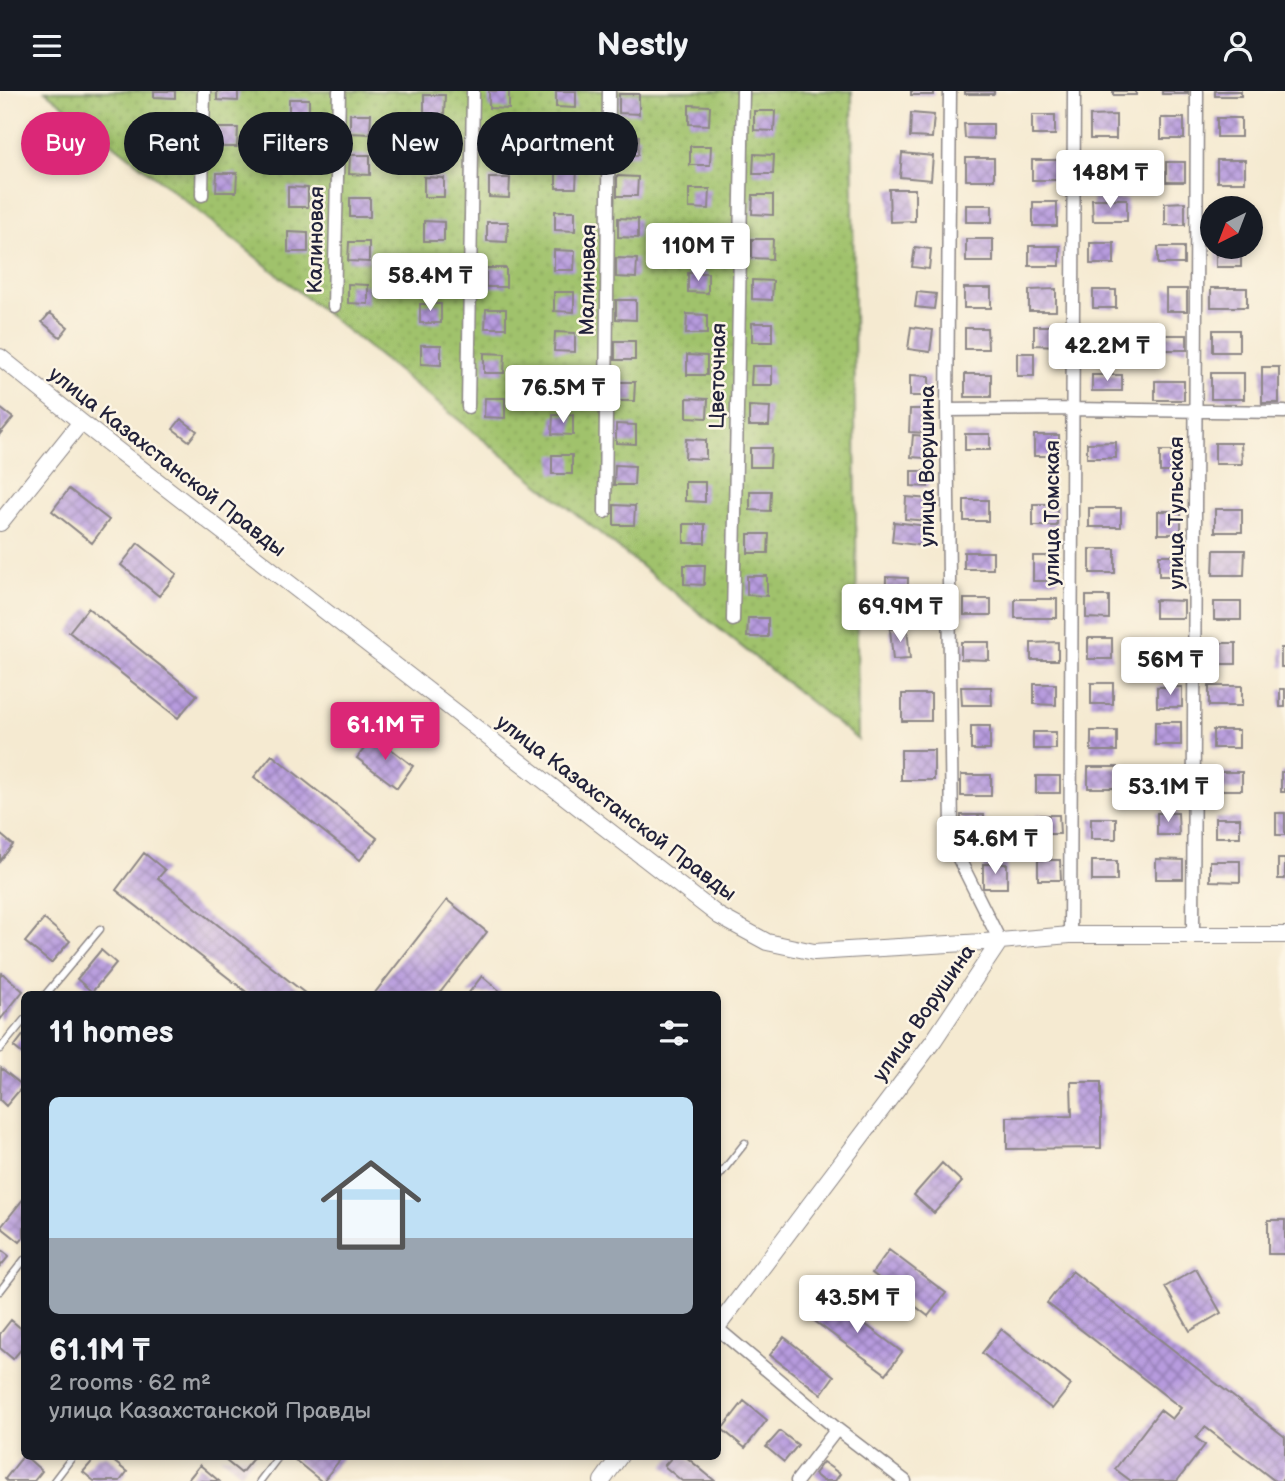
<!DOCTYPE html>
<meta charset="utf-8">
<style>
body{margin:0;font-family:"Balsamiq Sans",sans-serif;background:#20242c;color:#f1f3f6;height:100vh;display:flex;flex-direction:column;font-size:26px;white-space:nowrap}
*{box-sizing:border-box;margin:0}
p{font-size:23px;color:#9ea1a6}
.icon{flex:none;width:38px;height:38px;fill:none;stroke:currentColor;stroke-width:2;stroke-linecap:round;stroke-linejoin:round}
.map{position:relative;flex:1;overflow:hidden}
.drawer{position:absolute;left:21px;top:900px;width:700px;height:469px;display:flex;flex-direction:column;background:#171b24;border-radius:10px;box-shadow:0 4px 10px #0003}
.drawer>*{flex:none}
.hud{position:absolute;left:21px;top:21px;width:700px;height:63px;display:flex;gap:14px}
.needle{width:46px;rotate:222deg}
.fabs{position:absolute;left:1200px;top:105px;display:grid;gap:14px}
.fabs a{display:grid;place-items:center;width:63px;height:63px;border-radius:50%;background:#171b24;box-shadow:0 4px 10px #0003;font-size:35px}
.price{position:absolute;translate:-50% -60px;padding:0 16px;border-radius:7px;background:#fff;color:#222;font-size:23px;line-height:46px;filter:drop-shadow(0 2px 4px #0008)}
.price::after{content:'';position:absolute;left:50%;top:42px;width:21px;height:16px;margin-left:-10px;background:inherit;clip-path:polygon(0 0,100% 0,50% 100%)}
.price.on{background:#db2777;color:#fff}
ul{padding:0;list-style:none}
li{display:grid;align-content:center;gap:14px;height:371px;padding:0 28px}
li+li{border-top:2px solid #363941}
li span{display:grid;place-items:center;height:217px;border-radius:10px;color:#555}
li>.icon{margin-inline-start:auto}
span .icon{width:126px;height:126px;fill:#fffc;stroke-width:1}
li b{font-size:30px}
h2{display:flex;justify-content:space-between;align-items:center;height:84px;padding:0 28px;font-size:30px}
.pill{padding:0 24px;border-radius:32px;background:#171b24;box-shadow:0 4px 10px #0003;font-size:24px;line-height:63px}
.pill.on{background:#db2777;color:#fff}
header{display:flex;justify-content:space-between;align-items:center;height:91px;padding:0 28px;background:#171b24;font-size:32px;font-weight:600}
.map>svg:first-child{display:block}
.grass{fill:url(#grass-dots);stroke:#617254;stroke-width:2}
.building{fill:url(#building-cross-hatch)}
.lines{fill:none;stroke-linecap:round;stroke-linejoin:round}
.service-casing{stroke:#8c8686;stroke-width:9}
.minor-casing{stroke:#8c8686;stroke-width:15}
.tertiary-casing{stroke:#8c8686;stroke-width:18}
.service{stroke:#fff;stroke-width:6}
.minor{stroke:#fff;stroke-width:12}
.tertiary{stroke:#fff;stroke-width:16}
.labels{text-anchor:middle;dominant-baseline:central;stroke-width:5;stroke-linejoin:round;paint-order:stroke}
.street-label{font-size:21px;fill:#22223b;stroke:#fcf5e5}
</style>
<header><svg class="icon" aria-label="menu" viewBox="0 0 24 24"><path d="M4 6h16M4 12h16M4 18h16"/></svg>Nestly<svg class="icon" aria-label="person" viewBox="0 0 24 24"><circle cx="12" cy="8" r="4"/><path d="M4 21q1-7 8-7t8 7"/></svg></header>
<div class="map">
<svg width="1285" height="1390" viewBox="0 0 1285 1390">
<defs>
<pattern id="grass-dots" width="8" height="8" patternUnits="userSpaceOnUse" patternTransform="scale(1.75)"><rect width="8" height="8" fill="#a0c26c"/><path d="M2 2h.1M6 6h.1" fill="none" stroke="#8aa65e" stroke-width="1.8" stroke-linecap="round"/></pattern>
<pattern id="building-cross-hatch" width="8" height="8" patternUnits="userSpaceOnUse" patternTransform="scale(1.75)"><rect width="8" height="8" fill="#b79bde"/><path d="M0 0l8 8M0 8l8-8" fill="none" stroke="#947eb5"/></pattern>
</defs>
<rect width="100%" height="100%" fill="#fcf5e5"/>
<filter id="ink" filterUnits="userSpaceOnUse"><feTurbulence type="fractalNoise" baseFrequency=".0143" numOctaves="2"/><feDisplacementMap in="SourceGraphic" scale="14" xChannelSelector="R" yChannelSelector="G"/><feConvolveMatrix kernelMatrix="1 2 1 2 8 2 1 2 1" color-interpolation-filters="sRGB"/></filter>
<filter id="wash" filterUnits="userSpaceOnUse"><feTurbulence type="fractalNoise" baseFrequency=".00686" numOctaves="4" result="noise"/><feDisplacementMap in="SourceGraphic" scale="28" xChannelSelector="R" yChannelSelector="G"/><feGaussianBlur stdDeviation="1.57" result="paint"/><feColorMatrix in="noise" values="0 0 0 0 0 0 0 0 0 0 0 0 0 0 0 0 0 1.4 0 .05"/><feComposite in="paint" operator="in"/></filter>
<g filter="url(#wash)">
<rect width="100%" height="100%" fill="#f5ead1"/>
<path class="grass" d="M45,0h807l6,649 -691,-554z"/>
<g id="blocks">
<path class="building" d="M154,0h21v7l-21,-1z
M217,0h21v10l-21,-1z
M489,0h20v18l-20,-1z
M556,0h20v17l-20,-1z
M911,0h23v4h-23z
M965,0h29v3h-29z
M1113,0h23v4h-23z
M1162,0h26v3h-26z
M1215,0h26v5h-26z
M619,3h20v20l-20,-1z
M424,4h21l-1,20 -20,-1z
M289,8h20v19h-20z
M689,14l21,1 -1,19 -20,-1z
M754,20h21l-1,20 -20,-1z
M911,22l23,2 -2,23 -22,-1z
M350,23h21l-1,20 -20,-1z
M1032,24h23v20h-23z
M1116,24v24h-26v-23z
M1161,27h23v21h-23z
M1217,27h24v19h-24z
M154,31h20v20l-20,-1z
M964,33h29v15l-28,-1z
M217,37h21l-1,19h-20z
M557,38l20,1v19l-21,-1z
M619,44l20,1 -1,19h-20z
M422,45l21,1 -1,19h-20z
M490,45h21l-1,19h-20z
M288,51l20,1 -1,19h-20z
M690,55h21l-1,19h-20z
M902,62l31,3 -2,24 -31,-3z
M754,63l20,1 -1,19h-20z
M350,64h20v20l-21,-1z
M966,67h28v22h-28z
M1032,69h29v20h-29z
M1217,69h28v22h-28z
M1090,71h38v19h-38z
M1166,71h19v20h-19z
M556,77l21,1 -1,19h-20z
M217,82h20l-1,19h-20z
M617,85l21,1 -1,19h-20z
M424,86l20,1v19h-20z
M489,87h21l-1,20 -20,-1z
M288,96l20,1v19h-20z
M689,98h21l-1,20 -20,-1z
M889,98h26v32l-25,1z
M753,104h20v20l-21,-1z
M350,107h20v19h-20z
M1092,108h35v22h-34z
M1033,111h24v24h-24z
M1185,111v23h-20v-22z
M1213,112h40l1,5h-41z
M966,114h26v17h-26z
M555,120h20v20l-20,-1z
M618,127l20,1v19l-20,-1z
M424,130l20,1v19h-20z
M487,131h21l-1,20 -20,-1z
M687,139l20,1v19h-20z
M288,141l20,1v19h-20z
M752,148h21l-1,20 -20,-1z
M966,148h27v23h-27z
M349,151h20v20l-21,-1z
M1090,152h24v21h-24z
M1029,155h31v20h-31z
M915,156l16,2 -2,20 -17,-2z
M1158,156h26v17h-26z
M1216,156h25v20h-25z
M554,159l21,1 -1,19h-20z
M616,167l21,1 -1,19 -20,-1z
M422,171h21l-1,19h-20z
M486,177h20v19h-20z
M688,182h20v20l-20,-1z
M752,189l21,1 -1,19 -20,-1z
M348,193l20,1v19l-20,-1z
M964,197h27v20h-27z
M1211,197h36v19h-36z
M1056,198v22h-27v-21z
M1166,198h21v22h-21z
M1093,199h23v18h-23z
M554,201h20v20l-20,-1z
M917,201l19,2 -2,15 -19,-2z
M616,209h20v20l-20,-1z
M420,213h21v19h-21z
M486,218h20v19h-21z
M50,222l18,14 -8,10 -18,-15z
M687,223l20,1v19h-21z
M752,232h20v19h-20z
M1034,235h26v20l-26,-1z
M911,236l22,3 -3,22 -22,-3z
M965,237h22l1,21h-23z
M1213,239h26v22h-26z
M555,241l20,1v19l-21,-1z
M1088,243h30v17h-30z
M1165,244h22v15h-22z
M615,250h20v19h-20z
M421,254h20v20l-20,-1z
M484,262l21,1 -1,19h-20z
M1017,262h17v23h-17z
M687,264l20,1v19h-20z
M752,275h20v19h-21z
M1262,276h17v36h-17z
M553,281l20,1v19h-21z
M1211,282h33v26h-33z
M965,283h26v23h-26z
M910,284l19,1v20h-19z
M1092,284h30v16h-30z
M1155,290h29v19h-29z
M614,291h21l-1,19h-20z
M485,307h20v20l-21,-1z
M687,307l21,1 -1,19 -20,-1z
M749,315l21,1 -1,19h-20z
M0,317l13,10 -13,16z
M910,318h18l-1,24 -18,-1z
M553,324h20v20l-21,-1z
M181,328l16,12 -8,10 -16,-12z
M616,333l20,1v19l-20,-1z
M965,343h25v16h-25z
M913,344l14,1 -2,22 -14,-1z
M1034,344h25v21h-25z
M686,348l20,1v19l-21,-1z
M1116,351v16h-29v-15z
M1215,352h26l1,21h-27z
M750,357h21l-1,19h-20z
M1160,360h17l1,21h-18z
M552,364h20v19h-20z
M615,374l20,1 -1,19h-20z
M911,380h17v16l-17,-1z
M685,391h20v20l-20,-1z
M69,398l40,31 -17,23 -40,-32z
M750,400h21l-1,20 -20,-1z
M906,406l24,2 -2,22 -23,-2z
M964,409h24v21h-24z
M1033,413h24v22h-24z
M614,414l21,1 -1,19h-20z
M1089,417h32v19h-32z
M1215,418h27v23h-27z
M1158,420h23v23h-23z
M894,431l33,4 -2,20 -33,-4z
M684,433h21v19h-21z
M748,443h21l-1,19h-20z
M138,452l39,31 -18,22 -38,-31z
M1090,458h25v24h-25z
M1214,459h31l-1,25h-31z
M964,461h29v17h-29z
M1159,464h22v21h-22z
M1033,465h25v25h-25z
M684,474h21l-1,20 -20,-1z
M747,485h20v20l-20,-1z
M886,486l22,1 -1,39 -22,-1z
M1086,505h23v23l-23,-1z
M964,508h27v16h-27z
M1015,508h42v19h-42z
M1155,509l29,1v17h-29z
M1214,511h27v18h-27z
M88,517l109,87 -19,23 -109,-86z
M748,527h20v19h-21z
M907,536l3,32 -17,1 -3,-31z
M1088,547h24v21h-24z
M961,551h28v18l-28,-1z
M1058,551v18h-27v-17z
M1158,552h22v18h-22z
M1210,552h26v21h-26z
M1281,557h4v19h-4z
M1091,592h22v21h-22z
M1034,593h22v21l-22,-1z
M1209,595h33v20h-33z
M961,596h30l1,18h-30z
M1157,596h25v20h-25z
M1280,598h5v18h-5z
M902,603h29v27h-29z
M1155,631h26v23h-26z
M971,635h19v24h-19z
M1213,639h26v18h-26z
M1091,640h26v20h-26z
M1033,641h23v17h-23z
M374,645l39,30 -16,22 -40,-30z
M901,659h33v30h-33z
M272,664l105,83 -17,22 -106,-83z
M1088,676h30v21h-30z
M1211,681h31v18h-31z
M1281,681h4v20h-4z
M1158,682h24v20h-24z
M961,684h30v21h-30z
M1036,685h24v17h-24z
M1157,722h21l1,22h-22z
M1276,722h9v22h-9z
M961,724h23v18h-23z
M1036,724h23l1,19h-24z
M1091,727h25v21h-25z
M1215,727h25v19h-25z
M0,743l13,11 -13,16z
M144,762l21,17 -7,8 148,116h-57l-133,-104z
M1156,768l27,1v19h-27z
M1278,768h7v20h-7z
M1038,769h22l1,20h-23z
M1092,770h25v20h-25z
M1210,770h30v21l-30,-1z
M983,773h24v24h-24z
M447,809l40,32 -48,62h-65z
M44,828l26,22 -19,22 -26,-21z
M101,859l15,13 -24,29 -15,-13z
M2,882l21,18 -23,29v-44z
M482,885l19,16 -2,2h-31z
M24,943v21l-10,-8z
M1,977l22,18 -17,20 -6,-6z
M1071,991h30v66l-94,1v-32l65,-1z
M942,1072l20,19 -28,31 -20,-18z
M24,1107v39l-4,5 -19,-15z
M1268,1129h17v34h-17z
M0,1158l9,7 -9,11z
M889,1159l57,43 -18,23 -56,-43z
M1196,1178l25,44 -31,18 -25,-44z
M1072,1180l213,166v39l-4,5h-6l-70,-54 -9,11 9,7 -28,36h-46l-16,-12 45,-59 12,9 9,-11 -134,-105z
M829,1206l73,55 -16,22 -74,-55z
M11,1229l13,11v15l-11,13 -13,-11v-14z
M1001,1238l70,56 -19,24 -70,-56z
M784,1246l50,39 -13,18 -51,-39z
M744,1310l23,19 -22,28 -23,-19z
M780,1340l18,14 -14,17 -18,-15z
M24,1364l18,16 -8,10h-27l-2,-2z
M97,1365h10l20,16 -7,9h-26l-11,-9z
M220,1365h35l-14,17z
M299,1365h44l-20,25h-2l-26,-21z
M673,1365h12l30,25h-33l-18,-15z
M823,1371l17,12 -5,7h-12l-9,-7z
M200,1374l19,16h-32z"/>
</g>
</g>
<g filter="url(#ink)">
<use href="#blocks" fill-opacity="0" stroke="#8c8686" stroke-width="2"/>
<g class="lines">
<defs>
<path id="service" d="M46,903l54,-65
M0,958l24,-29
M718,1086l27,-34
M0,1200l24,-31
M54,1390l19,-25
M260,1390l19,-25"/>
<path id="minor" d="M950,0l-3,319 5,423 2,16 46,92
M202,104l2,-104
M334,215l5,-215
M468,316l5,-316
M947,319l125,-1 213,3
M605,421l4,-421
M733,529l10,-529
M1070,844l4,-844
M1193,844l4,-844
M718,1238l119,100 68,52
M797,1390l40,-52"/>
<path id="tertiary" d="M0,266l81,65 638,494 48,26 47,10 186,-11 70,-6h215
M0,432l81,-101
M718,1235l216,-286 66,-99
M602,1390l18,-25"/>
</defs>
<use href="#service" class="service-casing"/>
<use href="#minor" class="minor-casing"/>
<use href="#tertiary" class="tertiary-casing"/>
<use href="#service" class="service"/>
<use href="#minor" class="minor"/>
<use href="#tertiary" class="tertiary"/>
</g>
</g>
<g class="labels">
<g class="street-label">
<text transform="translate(316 149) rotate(-89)">Калиновая</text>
<text transform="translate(588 189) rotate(-89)">Малиновая</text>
<text transform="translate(718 285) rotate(-89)">Цветочная</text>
<text transform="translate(167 371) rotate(38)">улица Казахстанской Правды</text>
<text transform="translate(927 375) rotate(-90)">улица Ворушина</text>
<text transform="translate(1052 422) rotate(-90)">улица Томская</text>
<text transform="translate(1176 422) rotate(-90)">улица Тульская</text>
<text transform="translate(616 717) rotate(37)">улица Казахстанской Правды</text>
<text transform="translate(924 922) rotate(-55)">улица Ворушина</text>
</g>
</g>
</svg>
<div class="fabs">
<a><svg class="needle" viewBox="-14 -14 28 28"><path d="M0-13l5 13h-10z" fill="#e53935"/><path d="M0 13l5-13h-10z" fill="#9ea1a6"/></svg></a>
</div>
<b class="price" style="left:1110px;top:119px">148M ₸</b>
<b class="price" style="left:698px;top:192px">110M ₸</b>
<b class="price" style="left:430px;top:222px">58.4M ₸</b>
<b class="price" style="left:1107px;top:292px">42.2M ₸</b>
<b class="price" style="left:563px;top:334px">76.5M ₸</b>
<b class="price" style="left:900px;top:553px">69.9M ₸</b>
<b class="price" style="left:1170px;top:606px">56M ₸</b>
<b class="price on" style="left:385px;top:671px">61.1M ₸</b>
<b class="price" style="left:1168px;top:733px">53.1M ₸</b>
<b class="price" style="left:995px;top:785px">54.6M ₸</b>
<b class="price" style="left:857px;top:1244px">43.5M ₸</b>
<div class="hud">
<a class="pill on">Buy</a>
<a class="pill">Rent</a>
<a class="pill">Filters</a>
<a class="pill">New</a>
<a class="pill">Apartment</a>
</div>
<section class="drawer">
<h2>11 homes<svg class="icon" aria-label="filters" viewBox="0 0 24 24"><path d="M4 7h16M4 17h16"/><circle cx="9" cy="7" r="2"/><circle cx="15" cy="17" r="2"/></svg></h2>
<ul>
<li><span style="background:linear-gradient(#bfe0f5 65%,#9aa5b1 0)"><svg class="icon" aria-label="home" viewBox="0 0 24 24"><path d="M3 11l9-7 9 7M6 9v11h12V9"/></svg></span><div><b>61.1M ₸</b><p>2 rooms · 62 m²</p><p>улица Казахстанской Правды</p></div></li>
</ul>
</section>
</div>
